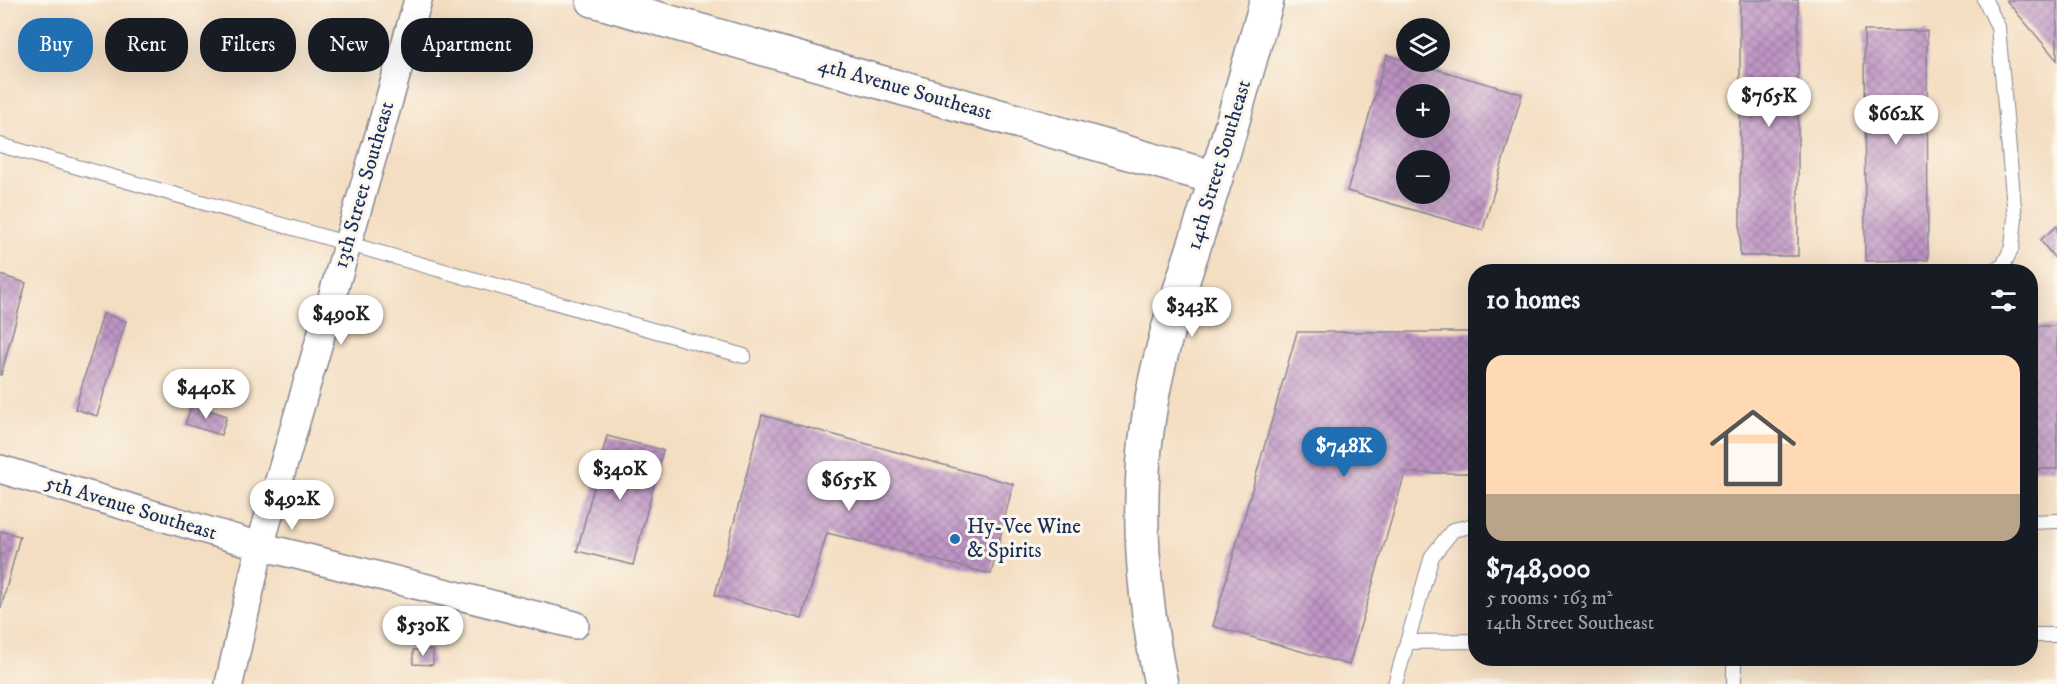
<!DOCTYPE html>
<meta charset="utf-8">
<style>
body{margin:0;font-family:"IM FELL DW Pica",serif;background:#242831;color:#f1f3f6;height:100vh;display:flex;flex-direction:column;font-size:22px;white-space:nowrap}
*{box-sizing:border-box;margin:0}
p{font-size:20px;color:#9ea1a6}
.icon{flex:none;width:33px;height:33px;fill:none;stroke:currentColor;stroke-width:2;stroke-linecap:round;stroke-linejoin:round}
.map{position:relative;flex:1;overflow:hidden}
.drawer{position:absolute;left:1468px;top:264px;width:570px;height:402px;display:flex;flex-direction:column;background:#171b24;border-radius:24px;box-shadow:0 6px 24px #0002}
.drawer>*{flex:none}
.top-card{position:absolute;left:18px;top:18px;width:570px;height:54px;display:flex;gap:12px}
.buttons{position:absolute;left:1396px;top:18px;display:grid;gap:12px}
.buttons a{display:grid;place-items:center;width:54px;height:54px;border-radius:50%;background:#171b24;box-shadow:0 6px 24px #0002;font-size:30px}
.price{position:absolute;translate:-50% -51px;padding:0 14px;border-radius:21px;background:#fff;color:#222;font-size:20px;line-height:39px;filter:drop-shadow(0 2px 3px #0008)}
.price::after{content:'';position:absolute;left:50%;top:36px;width:18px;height:14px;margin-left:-9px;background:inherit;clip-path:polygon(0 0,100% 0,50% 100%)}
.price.selected{background:#1f6fb2;color:#fff}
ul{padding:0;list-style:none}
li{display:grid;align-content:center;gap:12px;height:318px;padding:0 18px}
li span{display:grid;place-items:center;height:186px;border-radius:18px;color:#555}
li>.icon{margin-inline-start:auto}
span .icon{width:108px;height:108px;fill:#fffc;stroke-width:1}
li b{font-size:26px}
h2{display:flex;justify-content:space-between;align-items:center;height:72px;padding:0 18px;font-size:26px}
.pill{padding:0 21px;border-radius:24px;background:#171b24;box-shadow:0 6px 24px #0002;font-size:21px;line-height:54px}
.pill.selected{background:#1f6fb2;color:#fff}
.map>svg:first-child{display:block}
.building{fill:url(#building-cross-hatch);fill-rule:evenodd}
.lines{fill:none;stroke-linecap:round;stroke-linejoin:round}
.service-casing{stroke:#888690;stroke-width:16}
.minor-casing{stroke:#888690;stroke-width:30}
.tertiary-casing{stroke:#888690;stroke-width:36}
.service{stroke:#fff;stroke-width:14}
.minor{stroke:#fff;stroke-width:27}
.tertiary{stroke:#fff;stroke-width:33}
.poi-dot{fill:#1f6fb2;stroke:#fbf7ec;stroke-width:2}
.labels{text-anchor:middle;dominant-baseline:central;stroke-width:6;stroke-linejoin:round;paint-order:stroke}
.street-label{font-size:21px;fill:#1b2f5e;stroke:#fbf7ec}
.poi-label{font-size:21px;fill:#1b2f5e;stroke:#fbf7ec;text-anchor:start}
</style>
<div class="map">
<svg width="2057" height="684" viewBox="0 0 2057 684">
<defs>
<pattern id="building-cross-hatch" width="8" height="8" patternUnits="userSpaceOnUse" patternTransform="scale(1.5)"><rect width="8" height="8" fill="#c095c5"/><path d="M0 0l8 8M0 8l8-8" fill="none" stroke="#9b7aa3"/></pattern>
</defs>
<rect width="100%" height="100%" fill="#fbf7ec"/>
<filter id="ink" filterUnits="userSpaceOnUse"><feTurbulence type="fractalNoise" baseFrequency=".0167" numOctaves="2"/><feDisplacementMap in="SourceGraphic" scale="12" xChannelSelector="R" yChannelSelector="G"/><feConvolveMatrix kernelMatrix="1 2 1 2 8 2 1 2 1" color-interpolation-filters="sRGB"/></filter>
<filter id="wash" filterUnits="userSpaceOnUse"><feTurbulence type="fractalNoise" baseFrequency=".008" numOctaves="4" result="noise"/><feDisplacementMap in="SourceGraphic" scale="24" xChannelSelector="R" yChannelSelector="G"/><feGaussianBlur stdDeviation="1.35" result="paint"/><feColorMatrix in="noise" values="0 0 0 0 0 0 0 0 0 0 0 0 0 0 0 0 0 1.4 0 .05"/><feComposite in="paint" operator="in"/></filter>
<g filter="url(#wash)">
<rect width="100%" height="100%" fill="#f4dec2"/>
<g id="blocks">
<path class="building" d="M1740,0h58v256h-58z
M2006,0h51v60z
M1864,31h63l1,229 -63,1z
M1387,55l135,39 -39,136 -136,-39zM1407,94h33v34h-33zM1407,160h33v34h-33z
M2057,226v35l-17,-21z
M0,275l26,8 -25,92h-1z
M103,314l23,7 -29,95 -22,-7z
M2031,326h26v143h-26z
M1297,332h179v141h-71l-56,192 -136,-39z
M192,405l35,11 -6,19 -36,-11z
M762,415l251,69 -22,90 -164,-41 -25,86 -87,-24z
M607,436l56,14 -30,115 -56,-14z
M0,531l20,5 -19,72h-1z
M413,650h20v15l-20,-1z"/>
</g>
</g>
<g filter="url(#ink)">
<use href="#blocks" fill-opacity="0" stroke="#888690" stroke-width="1.5"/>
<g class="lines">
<defs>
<path id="service" d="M1985,0l13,27 17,191 -3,29 -9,19 -13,6
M0,145l744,211
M2031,522l26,-1
M2031,635h26
M1407,642l69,-1
M1734,658v26
M1395,684l37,-128 21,-26 23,-5"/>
<path id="minor" d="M0,469l260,77 315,79
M229,684l31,-138 158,-546"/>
<path id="tertiary" d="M593,0l623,178
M1161,684c-18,-86 -26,-173 -13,-261 10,-77 38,-149 61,-223 21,-66 39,-133 58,-200"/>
</defs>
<use href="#service" class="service-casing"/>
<use href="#minor" class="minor-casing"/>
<use href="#tertiary" class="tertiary-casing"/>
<use href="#service" class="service"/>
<use href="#minor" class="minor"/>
<use href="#tertiary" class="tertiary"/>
</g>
</g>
<circle class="poi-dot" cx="955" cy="539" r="6"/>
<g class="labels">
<g class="street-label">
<text transform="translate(905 89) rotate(16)">4th Avenue Southeast</text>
<text transform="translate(1219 165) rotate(-73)">14th Street Southeast</text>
<text transform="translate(364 185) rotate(-74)">13th Street Southeast</text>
<text transform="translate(131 508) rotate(17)">5th Avenue Southeast</text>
</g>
<g class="poi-label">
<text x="967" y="527">Hy-Vee Wine<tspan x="967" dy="24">&amp; Spirits</tspan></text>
</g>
</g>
</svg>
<div class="buttons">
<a><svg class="icon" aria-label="layers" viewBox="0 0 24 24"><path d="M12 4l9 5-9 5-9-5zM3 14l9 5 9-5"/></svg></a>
<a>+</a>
<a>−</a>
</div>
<b class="price" style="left:1769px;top:128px">$765K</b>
<b class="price" style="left:1896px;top:146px">$662K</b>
<b class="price" style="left:1192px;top:338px">$343K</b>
<b class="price" style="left:341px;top:346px">$490K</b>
<b class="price" style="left:206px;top:420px">$440K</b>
<b class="price selected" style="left:1344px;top:478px">$748K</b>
<b class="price" style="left:620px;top:501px">$340K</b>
<b class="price" style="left:849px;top:512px">$655K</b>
<b class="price" style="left:292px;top:531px">$492K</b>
<b class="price" style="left:423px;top:657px">$530K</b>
<div class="top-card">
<a class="pill selected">Buy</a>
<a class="pill">Rent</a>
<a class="pill">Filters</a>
<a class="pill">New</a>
<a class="pill">Apartment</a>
</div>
<section class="drawer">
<h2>10 homes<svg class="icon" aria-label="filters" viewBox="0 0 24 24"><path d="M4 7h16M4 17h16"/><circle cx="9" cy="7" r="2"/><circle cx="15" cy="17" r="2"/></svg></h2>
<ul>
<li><span style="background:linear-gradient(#ffd9b3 75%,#b9a48a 0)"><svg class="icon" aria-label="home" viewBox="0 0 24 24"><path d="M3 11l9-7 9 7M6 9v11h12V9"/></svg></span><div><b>$748,000</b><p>5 rooms · 163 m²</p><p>14th Street Southeast</p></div></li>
</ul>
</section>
</div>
